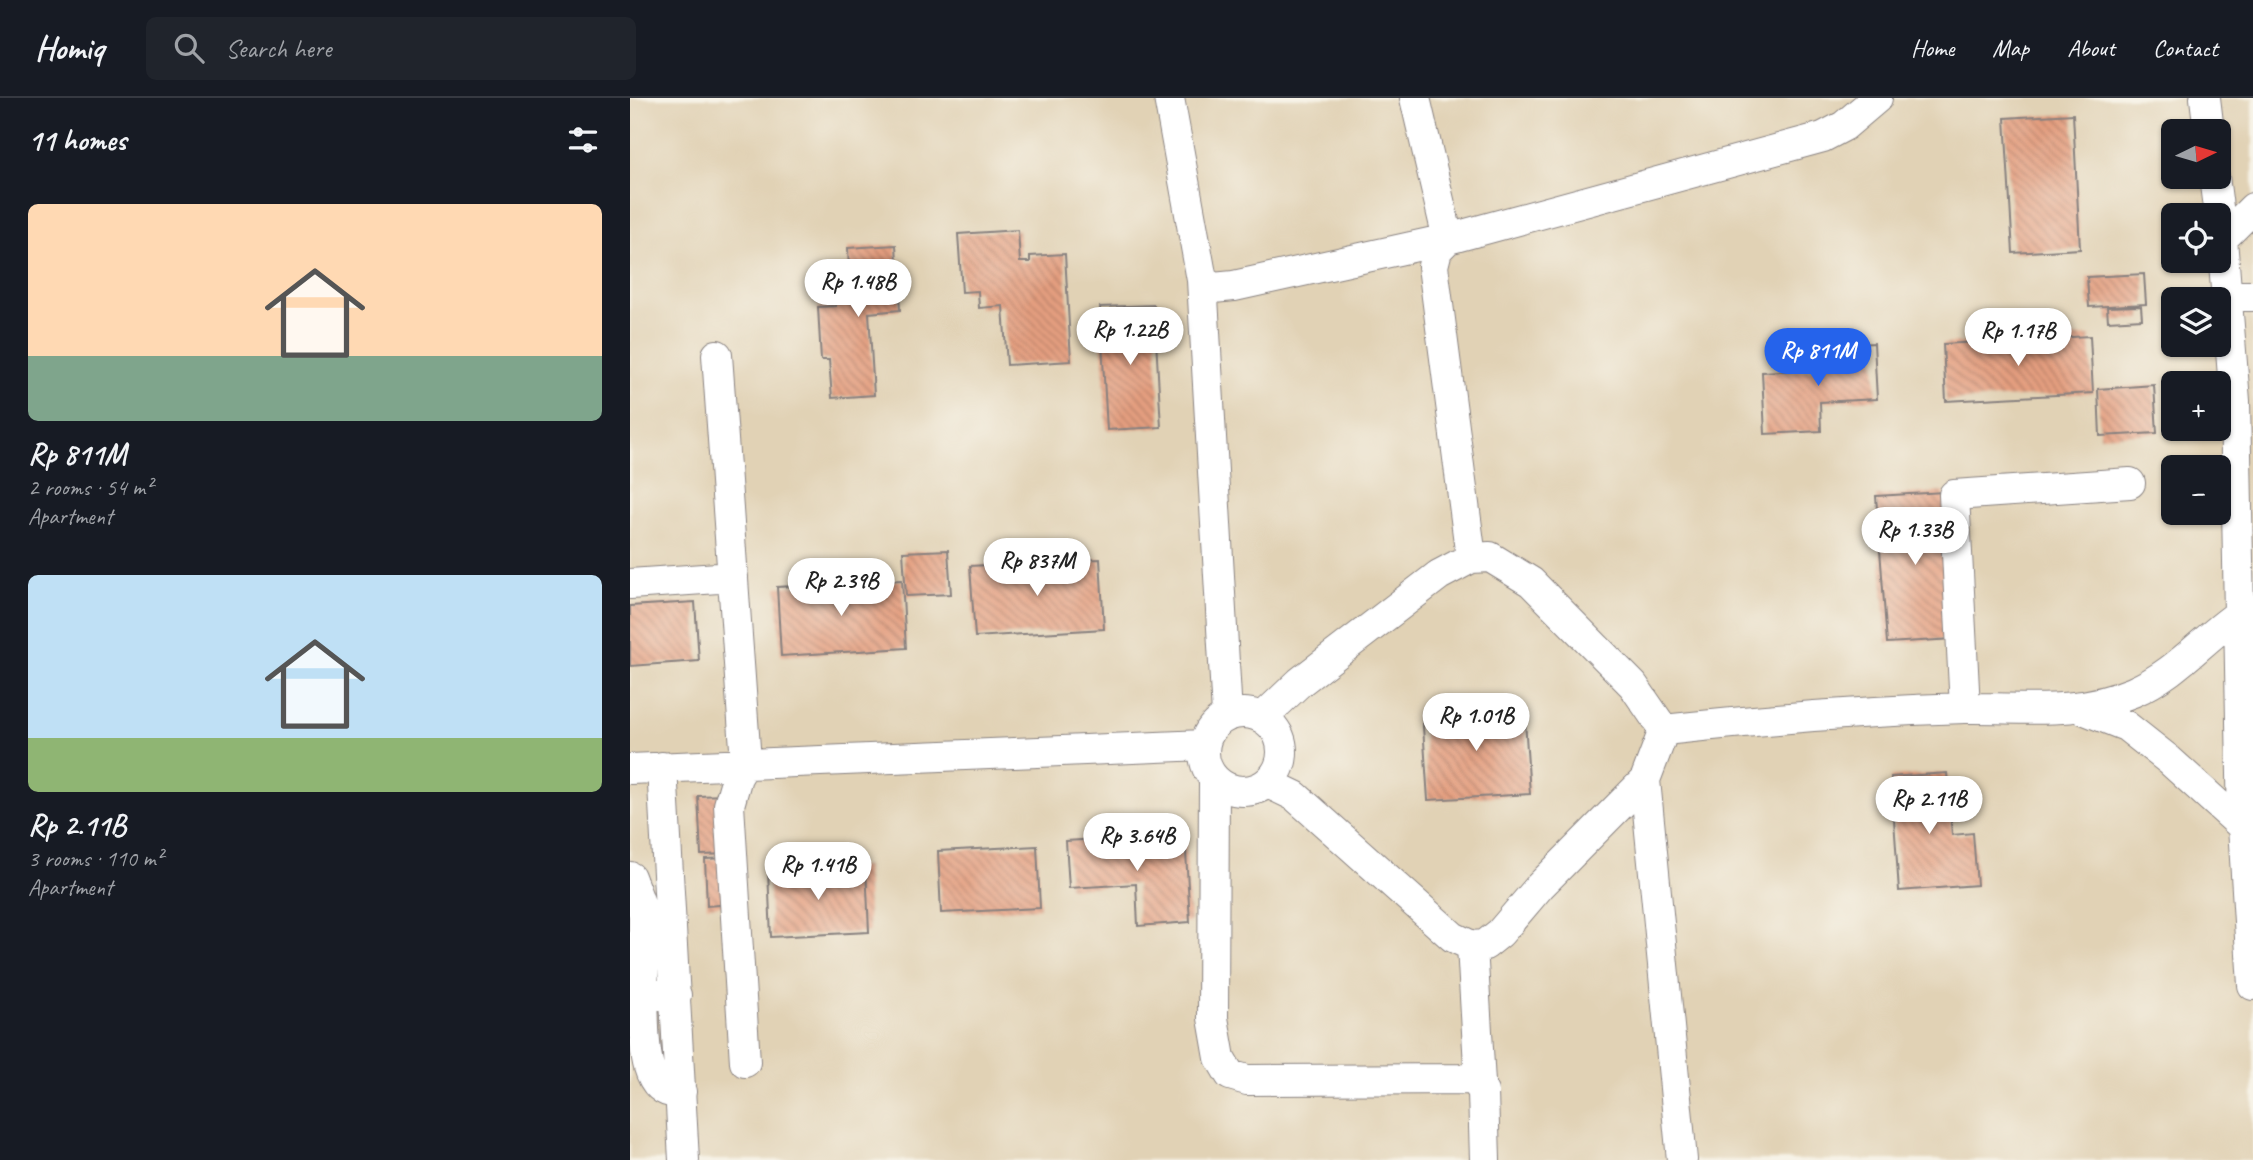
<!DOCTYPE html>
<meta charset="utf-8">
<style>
body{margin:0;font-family:Caveat,sans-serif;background:#20242c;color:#f1f3f6;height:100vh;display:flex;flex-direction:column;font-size:26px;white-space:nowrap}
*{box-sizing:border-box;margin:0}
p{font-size:23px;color:#9ea1a6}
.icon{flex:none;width:38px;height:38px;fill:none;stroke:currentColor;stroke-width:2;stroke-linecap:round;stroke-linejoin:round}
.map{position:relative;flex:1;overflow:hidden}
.sheet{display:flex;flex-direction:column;background:#171b24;width:630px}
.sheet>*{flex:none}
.needle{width:46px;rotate:85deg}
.tools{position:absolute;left:1531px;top:21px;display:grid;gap:14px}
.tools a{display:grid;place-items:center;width:70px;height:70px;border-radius:10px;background:#171b24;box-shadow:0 2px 5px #0004;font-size:35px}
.price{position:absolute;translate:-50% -60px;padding:0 16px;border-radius:24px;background:#fff;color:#222;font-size:23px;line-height:46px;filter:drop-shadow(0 2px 4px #0008)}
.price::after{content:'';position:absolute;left:50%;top:42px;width:21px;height:16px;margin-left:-10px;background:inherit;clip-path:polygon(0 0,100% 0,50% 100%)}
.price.on{background:#2563eb;color:#fff}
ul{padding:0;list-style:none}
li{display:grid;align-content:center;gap:14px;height:371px;padding:0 28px}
li span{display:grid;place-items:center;height:217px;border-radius:10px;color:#555}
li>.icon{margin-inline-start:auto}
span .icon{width:126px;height:126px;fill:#fffc;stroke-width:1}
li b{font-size:30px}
h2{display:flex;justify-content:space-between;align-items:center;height:84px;padding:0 28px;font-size:30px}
header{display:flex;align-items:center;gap:42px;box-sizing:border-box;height:98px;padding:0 35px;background:#171b24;border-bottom:2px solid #363941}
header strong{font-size:33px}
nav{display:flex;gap:38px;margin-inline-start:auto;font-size:24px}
.search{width:490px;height:63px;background:#20242c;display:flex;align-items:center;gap:18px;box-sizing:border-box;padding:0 24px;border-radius:10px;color:#9ea1a6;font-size:26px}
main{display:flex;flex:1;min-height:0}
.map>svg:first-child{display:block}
.built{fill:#e1d2b5;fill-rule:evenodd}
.building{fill:url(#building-back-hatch)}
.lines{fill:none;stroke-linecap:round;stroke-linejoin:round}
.minor-casing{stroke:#898280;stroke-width:32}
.minor{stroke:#fff;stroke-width:30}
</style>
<header>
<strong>Homiq</strong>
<div class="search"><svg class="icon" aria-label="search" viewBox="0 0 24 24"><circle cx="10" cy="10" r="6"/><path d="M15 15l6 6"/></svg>Search here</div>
<nav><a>Home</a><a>Map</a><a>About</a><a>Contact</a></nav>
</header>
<main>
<section class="sheet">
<h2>11 homes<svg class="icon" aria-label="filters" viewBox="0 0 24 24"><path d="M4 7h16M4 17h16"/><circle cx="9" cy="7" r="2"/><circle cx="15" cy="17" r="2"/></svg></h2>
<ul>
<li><span style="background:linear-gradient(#ffd9b3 70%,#7fa58c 0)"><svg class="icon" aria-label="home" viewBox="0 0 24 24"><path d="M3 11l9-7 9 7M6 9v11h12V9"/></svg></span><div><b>Rp 811M</b><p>2 rooms · 54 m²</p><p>Apartment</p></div></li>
<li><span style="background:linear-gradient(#bfe0f5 75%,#8fb573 0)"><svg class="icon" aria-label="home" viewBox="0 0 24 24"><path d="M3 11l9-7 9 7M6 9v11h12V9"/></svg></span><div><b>Rp 2.11B</b><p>3 rooms · 110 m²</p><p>Apartment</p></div></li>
</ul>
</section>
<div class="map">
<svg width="1623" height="1062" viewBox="0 0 1623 1062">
<defs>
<pattern id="building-back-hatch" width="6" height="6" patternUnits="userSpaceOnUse" patternTransform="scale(1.75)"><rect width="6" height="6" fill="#e49e7f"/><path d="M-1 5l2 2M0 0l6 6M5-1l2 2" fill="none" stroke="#b88069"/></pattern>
</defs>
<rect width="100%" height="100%" fill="#f7f3e8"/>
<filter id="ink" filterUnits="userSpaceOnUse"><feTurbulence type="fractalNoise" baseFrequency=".0143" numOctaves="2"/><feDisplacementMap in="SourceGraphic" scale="14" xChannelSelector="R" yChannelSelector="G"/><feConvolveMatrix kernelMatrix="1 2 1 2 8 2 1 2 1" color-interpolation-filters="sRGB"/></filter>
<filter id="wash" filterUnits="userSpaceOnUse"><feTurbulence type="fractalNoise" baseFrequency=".00686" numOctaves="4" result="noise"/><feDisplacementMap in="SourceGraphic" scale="28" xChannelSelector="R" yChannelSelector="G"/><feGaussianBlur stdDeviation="1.57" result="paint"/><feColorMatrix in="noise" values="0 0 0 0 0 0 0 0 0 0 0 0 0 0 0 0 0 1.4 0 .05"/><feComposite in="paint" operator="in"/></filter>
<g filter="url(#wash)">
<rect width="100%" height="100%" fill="#f0e2c5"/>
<path class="built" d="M0,0h1623v1062h-1623zM1544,33h45v46h-45zM1544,117h45v46h-45zM1544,201h45v46h-45zM1544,285h45v46h-45zM1544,369h45v46h-45z"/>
<g id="blocks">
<path class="building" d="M1443,16l7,135 -67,4 -8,-135z
M388,132l2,32h10v-6l35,-2 6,107 -64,4 -4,-59 -24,2 -1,-17 -16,1 -4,-58z
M266,147l4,65 -31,3 5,82 -42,3 -3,-38h-8l-3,-53 18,-1 -1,-18 15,-1 -2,-39z
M1514,176l2,30 -57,3 -2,-30z
M524,207l7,122 -54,3 -7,-123z
M1511,208l1,13 -34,2 -1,-14z
M1460,238l3,57 -147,8 -3,-57z
M1244,245l3,56 -57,3 1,29 -56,3 -3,-62 61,-3 -1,-23z
M1524,287l3,48 -57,3 -2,-47z
M1314,394l10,147 -67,4 -11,-147z
M318,452l3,44 -45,2 -3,-44z
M470,461l4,70 -129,8 -5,-71z
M272,482l4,68 -125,8 -4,-69z
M65,504l4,59 -69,5v-60z
M894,608l6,88 -102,6 -6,-88z
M1317,675l5,62 21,-2 4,52 -78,6 -8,-114z
M95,697l3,59 -27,1 -3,-59z
M555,736l5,88 -52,4 -2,-42 -67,4 -3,-47z
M407,748l3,62 -99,5 -3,-62z
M99,760l3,46 -25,2 -2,-47z
M236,769l3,65 -98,5 -3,-66z"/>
</g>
</g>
<g filter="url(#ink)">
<use href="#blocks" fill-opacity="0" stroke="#898280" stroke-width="2"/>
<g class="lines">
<defs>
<path id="minor" d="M539,0l33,182 11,8 21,-2 214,-47 375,-102 21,-11 33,-28
M785,0l33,141
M1575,0l4,33
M1584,79l5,38
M1623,110l-31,31 13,162 8,426 10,158
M818,141l-11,11 -4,16 38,292
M572,182l25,435
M1598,198h25
M87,257l29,407 -9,15 -8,28 16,257
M0,486l103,-7
M1335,610l-11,-213 176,-12
M1453,611l43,17 43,34 74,67
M574 654a39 39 0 1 1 78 0a39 39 0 1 1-78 0Z
M633,619l37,-35 139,-107 32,-17 19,-1 41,25 102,103 31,45 -19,50 -105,106 -40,47 -15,12 -13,1 -19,-9 -158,-141 -27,-13
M1034,632c100,-11 201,-19 301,-22 60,-1 111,8 168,-16 47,-20 73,-58 115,-84
M32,669l22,393
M0,671l574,-24
M584,681l-1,239 7,40 10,17 17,5 228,-1 8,13 2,68
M1015,682l37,380
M0,779l14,37 -1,81
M842,848l8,137
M46,897h-33c2,28 -5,104 38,97"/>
</defs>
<use href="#minor" class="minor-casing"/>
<use href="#minor" class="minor"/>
</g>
</g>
</svg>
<div class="tools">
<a><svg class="needle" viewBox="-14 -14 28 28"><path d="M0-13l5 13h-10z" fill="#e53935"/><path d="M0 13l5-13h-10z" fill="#9ea1a6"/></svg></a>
<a><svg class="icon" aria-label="locate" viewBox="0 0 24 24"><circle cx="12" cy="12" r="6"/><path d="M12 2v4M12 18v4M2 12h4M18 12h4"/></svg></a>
<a><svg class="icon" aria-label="layers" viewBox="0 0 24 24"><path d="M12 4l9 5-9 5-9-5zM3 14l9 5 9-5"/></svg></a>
<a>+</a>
<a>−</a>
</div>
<b class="price" style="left:228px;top:221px">Rp 1.48B</b>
<b class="price" style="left:500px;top:269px">Rp 1.22B</b>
<b class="price" style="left:1388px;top:270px">Rp 1.17B</b>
<b class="price on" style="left:1188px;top:290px">Rp 811M</b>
<b class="price" style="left:1285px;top:469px">Rp 1.33B</b>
<b class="price" style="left:407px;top:500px">Rp 837M</b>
<b class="price" style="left:211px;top:520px">Rp 2.39B</b>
<b class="price" style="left:846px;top:655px">Rp 1.01B</b>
<b class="price" style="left:1299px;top:738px">Rp 2.11B</b>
<b class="price" style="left:507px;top:775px">Rp 3.64B</b>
<b class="price" style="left:188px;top:804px">Rp 1.41B</b>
</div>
</main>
